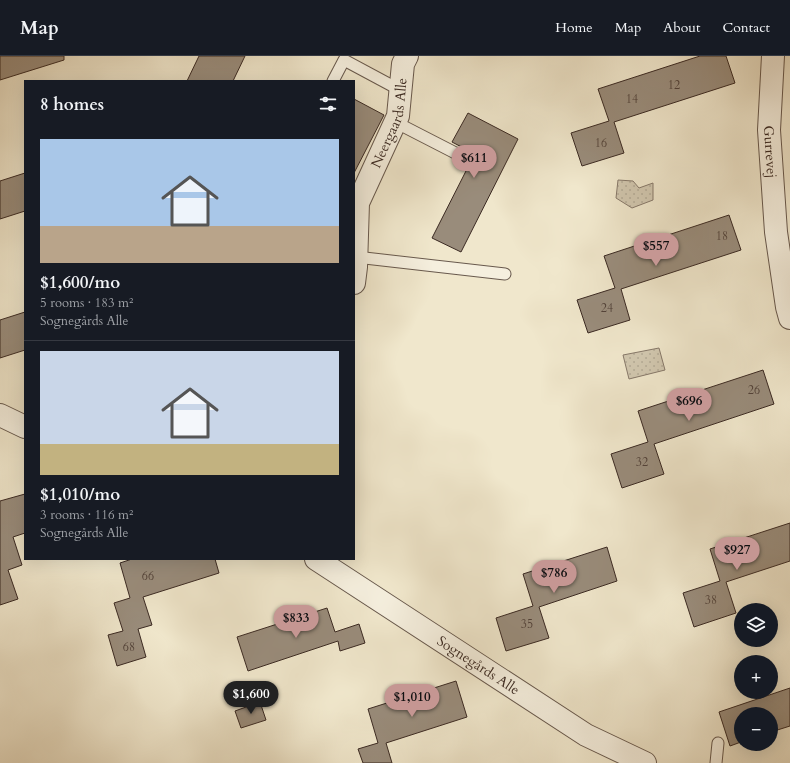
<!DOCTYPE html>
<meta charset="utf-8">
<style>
body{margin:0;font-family:Cardo,serif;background:#20242c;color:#f1f3f6;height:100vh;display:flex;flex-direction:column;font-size:15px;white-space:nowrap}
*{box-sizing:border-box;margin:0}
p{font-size:13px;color:#9ea1a6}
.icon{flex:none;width:22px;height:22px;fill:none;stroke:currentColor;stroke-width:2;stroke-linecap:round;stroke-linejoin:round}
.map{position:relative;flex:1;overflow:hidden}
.details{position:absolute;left:24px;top:24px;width:331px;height:480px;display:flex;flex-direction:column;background:#171b24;border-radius:0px;box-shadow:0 4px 16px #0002}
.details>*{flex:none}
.buttons{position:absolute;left:734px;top:547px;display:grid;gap:8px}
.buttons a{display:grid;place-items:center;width:44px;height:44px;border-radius:50%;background:#171b24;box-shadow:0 4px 16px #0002;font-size:20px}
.price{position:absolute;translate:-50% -34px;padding:0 9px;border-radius:14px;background:#c59692;color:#111;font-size:13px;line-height:26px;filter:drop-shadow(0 1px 2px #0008)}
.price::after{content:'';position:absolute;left:50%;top:24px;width:12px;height:9px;margin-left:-6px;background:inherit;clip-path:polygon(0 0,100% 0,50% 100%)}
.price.active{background:#222;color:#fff}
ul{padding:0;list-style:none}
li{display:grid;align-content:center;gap:8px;height:212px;padding:0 16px}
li+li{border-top:1px solid #363941}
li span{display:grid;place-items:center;height:124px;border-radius:0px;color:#555}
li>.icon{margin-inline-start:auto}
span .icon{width:72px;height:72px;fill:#fffc;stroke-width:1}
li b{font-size:17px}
h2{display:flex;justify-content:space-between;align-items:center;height:48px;padding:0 16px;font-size:17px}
header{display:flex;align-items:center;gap:24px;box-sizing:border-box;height:56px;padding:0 20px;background:#171b24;border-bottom:1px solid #363941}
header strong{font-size:19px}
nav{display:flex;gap:22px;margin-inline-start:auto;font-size:14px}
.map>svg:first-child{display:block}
.green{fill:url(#green-dots);stroke:#867869}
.building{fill:#998c7b;stroke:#3b2a23}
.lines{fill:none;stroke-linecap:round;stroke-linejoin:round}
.service-casing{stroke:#68594d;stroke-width:13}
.minor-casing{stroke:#68594d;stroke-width:24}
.service{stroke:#f5efde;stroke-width:11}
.minor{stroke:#f5efde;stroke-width:22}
.labels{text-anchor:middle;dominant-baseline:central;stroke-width:3;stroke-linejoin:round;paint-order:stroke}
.number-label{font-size:12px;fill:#524239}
.street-label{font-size:14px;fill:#3b2a23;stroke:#f5efde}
</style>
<header>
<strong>Map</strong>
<nav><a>Home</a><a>Map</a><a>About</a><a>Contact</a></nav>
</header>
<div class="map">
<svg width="790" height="707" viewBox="0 0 790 707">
<defs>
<pattern id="green-dots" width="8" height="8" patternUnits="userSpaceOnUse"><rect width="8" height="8" fill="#d1c7af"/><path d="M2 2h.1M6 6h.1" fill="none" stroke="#b4ab96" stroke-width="1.8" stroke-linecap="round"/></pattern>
</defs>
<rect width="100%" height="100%" fill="#f0e7cc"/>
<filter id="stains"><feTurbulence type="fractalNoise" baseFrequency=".005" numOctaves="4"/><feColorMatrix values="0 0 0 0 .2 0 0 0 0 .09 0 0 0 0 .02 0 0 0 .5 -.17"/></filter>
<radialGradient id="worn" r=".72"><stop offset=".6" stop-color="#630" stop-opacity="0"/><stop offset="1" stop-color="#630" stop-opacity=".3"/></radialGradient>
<path class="green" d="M618,124l15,1 6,7 14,-5v17l-21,8 -16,-10z
M659,292l6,22 -36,9 -6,-24z"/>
<path class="building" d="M0,0h64v4l-64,20z
M199,0h46l-12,25h-46z
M700,0h26l9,27 -121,39 10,31 -42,13 -11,-33 38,-12 -11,-32z
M354,43l30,16 -30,58z
M468,57l50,26 -57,113 -29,-14 36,-71 4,-1 3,-3 1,-4 -2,-4 1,-1 -23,-12z
M25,117v38l-25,8v-38z
M729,159l12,35 -120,39 9,31 -42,13 -11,-33 38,-12 -11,-32z
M25,256v38l-25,8v-38z
M763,314l11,34 -120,40 10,30 -42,14 -11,-34 37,-12 -10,-31z
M25,438v39l-12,4 9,28 -14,5 10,29 -18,6v-104z
M790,467v38l-64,21 10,31 -42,14 -11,-34 37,-12 -10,-32z
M607,491l10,34 -78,26 10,31 -43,13 -10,-33 37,-12 -10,-32z
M132,503h83l4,14 -76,24 9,28 -14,4 8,28 -29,9 -9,-31 15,-4 -9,-28 16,-5 -10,-35z
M327,552l8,24 24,-8 6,19 -25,8 -2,-10 -90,30 -11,-34z
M456,625l11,36 -81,26 6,20h-29l-5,-14 20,-6 -10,-34z
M790,632v38l-19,6v-18h-30v28l-11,4 -11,-34z
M260,646l6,18 -25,8 -6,-17z"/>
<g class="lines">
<defs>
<path id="service" d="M333,25l11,-21 56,30
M395,66l74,38
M356,201l149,17
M716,707l2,-20"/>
<g id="minor">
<path id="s1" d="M773,0l-4,74 7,102 11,75 3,11"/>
<path id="s2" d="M354,227l2,-16 2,-64 40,-87 5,-52 4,-8"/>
<path d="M0,359l25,12"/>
<path id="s3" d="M316,503l270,176 59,28"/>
</g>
</defs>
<use href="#service" class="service-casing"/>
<use href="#minor" class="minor-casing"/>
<use href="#service" class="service"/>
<use href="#minor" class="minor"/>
</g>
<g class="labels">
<g class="number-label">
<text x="674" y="29">12</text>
<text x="632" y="43">14</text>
<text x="601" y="87">16</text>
<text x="722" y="180">18</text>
<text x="607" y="252">24</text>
<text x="754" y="334">26</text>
<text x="642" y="406">32</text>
<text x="148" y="520">66</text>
<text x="711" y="544">38</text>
<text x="527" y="568">35</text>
<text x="129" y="591">68</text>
</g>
<g class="street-label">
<text stroke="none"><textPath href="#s2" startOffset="167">Neergaards Alle</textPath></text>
<text stroke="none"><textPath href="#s1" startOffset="96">Gurrevej</textPath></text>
<text stroke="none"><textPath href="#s3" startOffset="194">Sognegårds Alle</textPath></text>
</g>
</g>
<rect width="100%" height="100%" filter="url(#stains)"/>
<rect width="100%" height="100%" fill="url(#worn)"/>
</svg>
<div class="buttons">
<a><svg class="icon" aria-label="layers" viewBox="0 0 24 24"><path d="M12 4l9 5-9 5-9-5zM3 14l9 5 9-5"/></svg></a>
<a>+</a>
<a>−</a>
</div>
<b class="price" style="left:474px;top:123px">$611</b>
<b class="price" style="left:656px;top:211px">$557</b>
<b class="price" style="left:689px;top:366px">$696</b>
<b class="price" style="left:737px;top:515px">$927</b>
<b class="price" style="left:554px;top:538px">$786</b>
<b class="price" style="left:296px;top:583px">$833</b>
<b class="price active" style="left:251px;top:659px">$1,600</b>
<b class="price" style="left:412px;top:662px">$1,010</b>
<section class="details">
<h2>8 homes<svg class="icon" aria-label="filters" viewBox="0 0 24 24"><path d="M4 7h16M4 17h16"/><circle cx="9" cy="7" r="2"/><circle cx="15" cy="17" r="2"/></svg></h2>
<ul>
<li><span style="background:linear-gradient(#a9c7e8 70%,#b9a48a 0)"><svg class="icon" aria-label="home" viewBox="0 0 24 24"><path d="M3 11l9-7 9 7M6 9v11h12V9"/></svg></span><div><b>$1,600/mo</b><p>5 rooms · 183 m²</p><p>Sognegårds Alle</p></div></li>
<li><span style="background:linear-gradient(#c9d6e8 75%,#c2b280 0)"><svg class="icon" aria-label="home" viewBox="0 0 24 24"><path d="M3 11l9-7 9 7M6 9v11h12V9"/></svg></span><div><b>$1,010/mo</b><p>3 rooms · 116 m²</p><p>Sognegårds Alle</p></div></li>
</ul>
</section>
</div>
